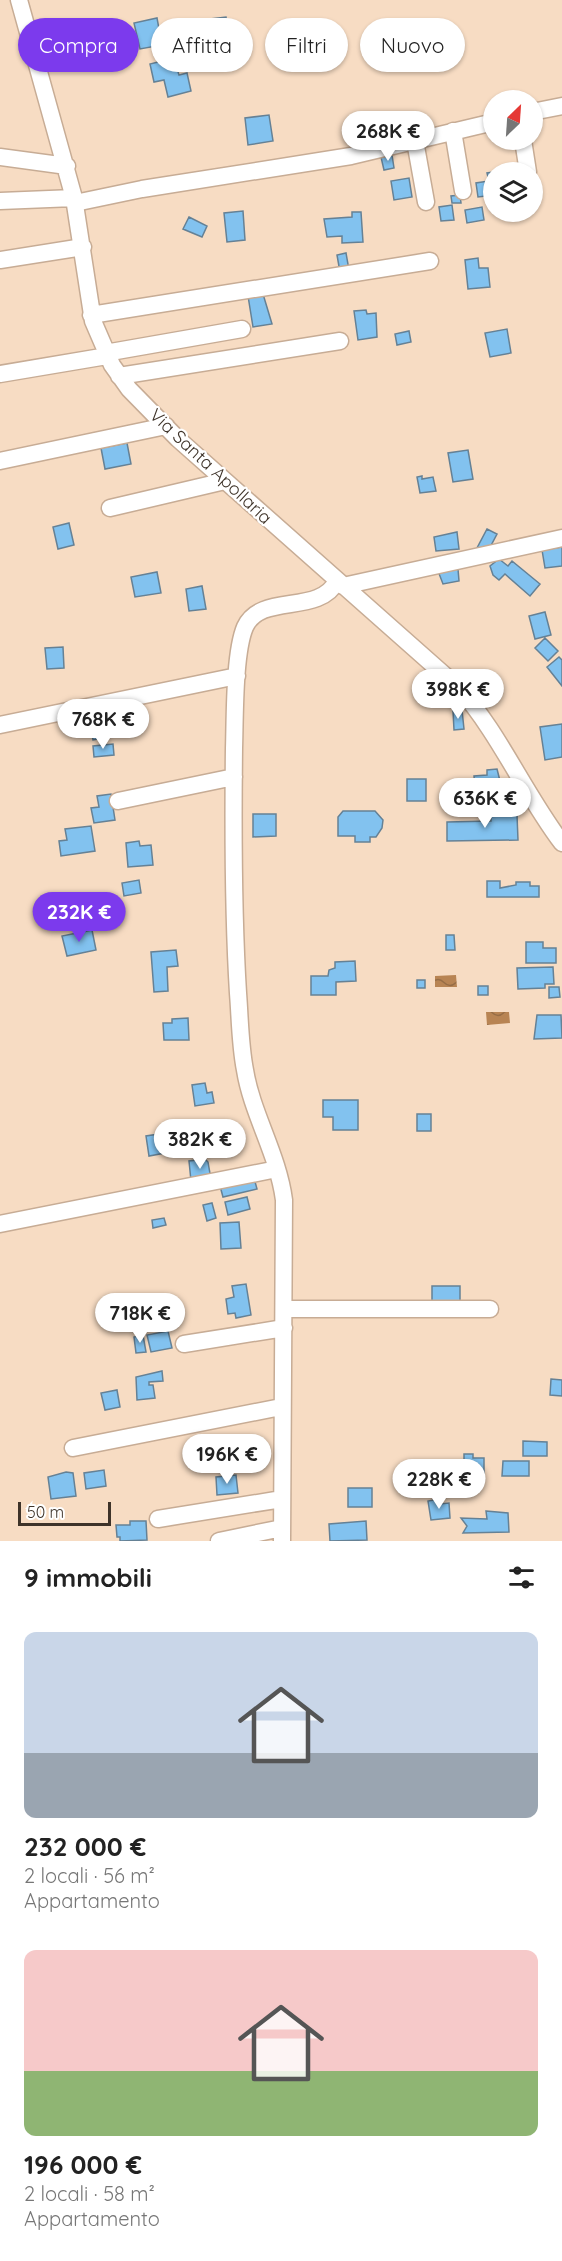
<!DOCTYPE html>
<html lang="it">
<meta charset="utf-8">
<style>
body{margin:0;font-family:Quicksand,sans-serif;background:#f6f6f6;color:#222;height:100vh;display:flex;flex-direction:column;font-size:22px;white-space:nowrap}
*{box-sizing:border-box;margin:0}
p{font-size:20px;color:#767676}
.icon{flex:none;width:33px;height:33px;fill:none;stroke:currentColor;stroke-width:2;stroke-linecap:round;stroke-linejoin:round}
.map{position:relative;height:1541px;overflow:hidden}
.panel{display:flex;flex-direction:column;background:#fff;flex:1}
.panel>*{flex:none}
.guide{position:absolute;left:18px;top:18px;width:526px;height:54px;display:flex;gap:12px}
.needle{width:39px;rotate:25deg}
.controls{position:absolute;left:483px;top:90px;display:grid;gap:12px}
.controls a{display:grid;place-items:center;width:60px;height:60px;border-radius:50%;background:#fff;box-shadow:0 2px 4px #0004;font-size:30px}
.scale{position:absolute;left:18px;bottom:15px;width:93px;box-sizing:border-box;padding-left:6px;border:3px solid #3e3329;border-top:0;font-size:16px;line-height:21px;white-space:nowrap;color:#3e3329;-webkit-text-stroke:4px #fff;paint-order:stroke}
.price{position:absolute;translate:-50% -51px;padding:0 14px;border-radius:21px;background:#fff;color:#222;font-size:20px;line-height:39px;filter:drop-shadow(0 2px 3px #0008)}
.price::after{content:'';position:absolute;left:50%;top:36px;width:18px;height:14px;margin-left:-9px;background:inherit;clip-path:polygon(0 0,100% 0,50% 100%)}
.price.selected{background:#7c3aed;color:#fff}
ul{padding:0;list-style:none}
li{display:grid;align-content:center;gap:12px;height:318px;padding:0 24px}
li span{display:grid;place-items:center;height:186px;border-radius:12px;color:#555}
li>.icon{margin-inline-start:auto}
span .icon{width:108px;height:108px;fill:#fffc;stroke-width:1}
li b{font-size:26px}
h2{display:flex;justify-content:space-between;align-items:center;height:72px;padding:0 24px;font-size:26px}
.pill{padding:0 21px;border-radius:27px;background:#fff;box-shadow:0 2px 4px #0004;font-size:21px;line-height:54px}
.pill.selected{background:#7c3aed;color:#fff}
.map>svg:first-child{display:block}
.water{fill:url(#water-waves)}
.building{fill:#82c2ef;stroke:#658195;stroke-width:1.5}
.lines{fill:none;stroke-linecap:round;stroke-linejoin:round}
.minor-casing{stroke:#c7ac95;stroke-width:19}
.minor{stroke:#fff;stroke-width:16}
.labels{text-anchor:middle;dominant-baseline:central;stroke-width:4.5;stroke-linejoin:round;paint-order:stroke}
.street-label{font-size:18px;fill:#3e3329;stroke:#fff}
</style>
<div class="map">
<svg width="562" height="1541" viewBox="0 0 562 1541">
<defs>
<pattern id="water-waves" width="16" height="10" patternUnits="userSpaceOnUse" patternTransform="scale(1.5)"><rect width="16" height="10" fill="#b88453"/><path d="M0 5q4-4 8 0t8 0" fill="none" stroke="#976d45"/></pattern>
</defs>
<rect width="100%" height="100%" fill="#f7dcc3"/>
<path class="water" d="M456,975l1,12h-22v-11z
M486,1012h23l1,11 -23,2z"/>
<path class="building" d="M226,17l4,24 -24,4 -4,-25z
M157,18l5,27 -22,4 -6,-26z
M174,58l5,17 8,-2 4,18 -23,6 -4,-17 -10,2 -4,-18z
M269,115l4,26 -25,4 -3,-27z
M392,155l2,13 -10,2 -3,-13z
M513,164l4,8h-23v23l-16,2 -2,-14 13,-2 -2,-8 15,-2 -1,-5z
M409,178l3,19 -18,3 -3,-19z
M460,195l1,8h-9l-1,-7z
M452,205l2,15 -13,1 -2,-14z
M482,207l2,13 -17,3 -2,-13z
M243,211l2,29 -18,2 -3,-29z
M352,212h9l2,30 -21,1v-7l-15,1 -3,-18 28,-2z
M189,217l18,9 -5,11 -19,-8z
M346,253l3,17 -9,2 -3,-17z
M478,258l1,10h9l2,19 -22,2 -3,-29z
M263,294l9,30 -19,3 -5,-31z
M366,310l1,4 9,-1 1,24 -19,3 -4,-29z
M507,329l4,24 -21,4 -5,-24z
M409,331l2,11 -14,3 -2,-11z
M127,443l4,21 -26,5 -4,-21z
M468,450l5,29 -20,3 -5,-29z
M422,476v3l11,-2 3,14 -16,2 -3,-16z
M69,523l5,22 -16,4 -5,-22z
M487,529l10,5 -10,19 -10,-5z
M457,532l2,17 -23,2 -2,-14z
M562,547v19l-17,2 -3,-18z
M499,559l9,7 4,-5 28,23 -10,12 -25,-22 -6,6 -6,-5 -3,-9z
M458,569l1,12 -16,3 -5,-13z
M157,572l4,21 -26,4 -4,-20z
M202,586l4,23 -17,2 -3,-22z
M545,612l6,23 -16,4 -6,-23z
M545,638l13,13 -10,10 -13,-13z
M63,647l1,21 -17,1 -2,-21z
M559,657l3,3v26l-15,-19z
M100,710l5,28 -12,2 -5,-27z
M462,710l2,19 -10,1 -1,-19z
M562,724v33l-17,3 -5,-33z
M113,744l1,11 -20,2 -1,-11z
M497,769l5,20 -7,1 1,6 14,-1v6l-34,3 -2,-28 13,-1v-5z
M407,779h19v22h-19z
M111,794l4,26 -21,3 -3,-15 8,-1 -2,-11z
M343,811h32l8,9 -1,8 -6,9h-6v5h-15v-6h-17v-19z
M512,812v3h5l1,25 -71,1v-19l44,-1v-8z
M253,814h23v22l-23,1z
M91,826l4,25 -34,5 -2,-15 8,-1 -2,-11z
M139,841l1,5 11,-1 2,20 -25,2 -2,-24z
M139,880l2,13 -17,3 -2,-13z
M487,881h13v7l16,-3v-3h14v4h9v11h-52z
M92,930l4,20 -29,6 -5,-20z
M446,935h8l1,15h-9z
M526,942h17v6h13v15h-30z
M176,950l2,16 -11,1 1,24 -14,1 -3,-40z
M355,961l1,20 -20,1v13h-25v-19h17l1,-6 6,-2v-6z
M553,967l1,17h-9v4l-27,1 -1,-21z
M417,980h8v8h-8z
M478,986h10v9h-10z
M549,987h10l1,10 -11,1z
M537,1015h24l1,23 -28,1z
M188,1018l1,22h-25l-1,-17h9v-4z
M205,1083l2,10 5,-1 2,11 -19,3 -3,-21z
M323,1100h35v30h-25v-13h-10z
M417,1114h14v17h-14z
M172,1132l4,19 -27,5 -3,-20z
M205,1159l3,3 3,17 -20,2 -2,-20z
M254,1178l3,11 -34,8 -3,-11z
M247,1197l3,12 -22,6 -3,-13z
M212,1203l4,15 -9,3 -4,-16z
M164,1218l2,7 -13,3 -1,-8z
M239,1222l2,26 -20,1 -1,-26z
M246,1284l5,31 -15,3 -1,-5 -7,1 -2,-15 8,-2 -2,-11z
M432,1286h28v20h-28z
M168,1331l4,17 -21,4 -4,-17z
M143,1335l3,17 -10,1 -2,-16z
M162,1371l1,10 -14,1v3h4l2,13 -18,2 -1,-23z
M551,1379l11,1v16l-12,-1z
M117,1390l3,17 -15,3 -4,-17z
M523,1441l24,1v14h-24z
M464,1454h9v4h11v17h-11l1,-13h-10z
M503,1461h26v15h-27z
M104,1470l2,16 -20,3 -2,-16z
M66,1472l7,1 3,23 -25,3 -3,-22z
M236,1475l2,18 -21,2 -1,-18z
M348,1488h24v19h-24z
M439,1499l1,5 9,-1 1,15 -19,2 -3,-19z
M486,1511l22,2 1,19 -46,1 4,-7 -6,-8 26,1z
M130,1521h16l1,19 -27,1v-4h-3l-1,-12h14z
M366,1521l1,19 -37,1 -1,-17z"/>
<g class="lines">
<defs>
<path id="minor" d="M19,0l55,198 19,123 19,44 17,24 49,50 280,248c42,47 66,106 104,156
M532,112l30,-6
M453,131l10,60
M523,140l5,32
M415,141l11,61
M0,157l67,9
M0,201l74,-3
M75,203l67,-14 209,-33 143,-34
M0,260l83,-13
M91,315l339,-54
M105,353l137,-24
M0,374l107,-18
M119,376l221,-35
M0,461l166,-35
M110,508l115,-27
M343,586l219,-48
M0,725l237,-49
M118,801l116,-24
M0,1224l277,-55
M284,1309h206
M184,1344l100,-16
M73,1448l208,-41
M158,1519l124,-20
M219,1541l63,-13
M282,1541l2,-341c-6,-46 -32,-86 -39,-130 -5,-25 -5,-52 -7,-77 -5,-81 -5,-163 -4,-245 1,-30 0,-95 11,-121 16,-35 74,-11 92,-46"/>
</defs>
<use href="#minor" class="minor-casing"/>
<use href="#minor" class="minor"/>
</g>
<g class="labels">
<g class="street-label">
<text transform="translate(211 466) rotate(43)">Via Santa Apollaria</text>
</g>
</g>
</svg>
<div class="controls">
<a><svg class="needle" viewBox="-14 -14 28 28"><path d="M0-13l5 13h-10z" fill="#e53935"/><path d="M0 13l5-13h-10z" fill="#767676"/></svg></a>
<a><svg class="icon" aria-label="layers" viewBox="0 0 24 24"><path d="M12 4l9 5-9 5-9-5zM3 14l9 5 9-5"/></svg></a>
</div>
<div class="scale">50 m</div>
<b class="price" style="left:388px;top:162px">268K €</b>
<b class="price" style="left:458px;top:720px">398K €</b>
<b class="price" style="left:103px;top:750px">768K €</b>
<b class="price" style="left:485px;top:829px">636K €</b>
<b class="price selected" style="left:79px;top:943px">232K €</b>
<b class="price" style="left:200px;top:1170px">382K €</b>
<b class="price" style="left:140px;top:1344px">718K €</b>
<b class="price" style="left:227px;top:1485px">196K €</b>
<b class="price" style="left:439px;top:1510px">228K €</b>
<div class="guide">
<a class="pill selected">Compra</a>
<a class="pill">Affitta</a>
<a class="pill">Filtri</a>
<a class="pill">Nuovo</a>
</div>
</div>
<section class="panel">
<h2>9 immobili<svg class="icon" aria-label="filters" viewBox="0 0 24 24"><path d="M4 7h16M4 17h16"/><circle cx="9" cy="7" r="2"/><circle cx="15" cy="17" r="2"/></svg></h2>
<ul>
<li><span style="background:linear-gradient(#c9d6e8 65%,#9aa5b1 0)"><svg class="icon" aria-label="home" viewBox="0 0 24 24"><path d="M3 11l9-7 9 7M6 9v11h12V9"/></svg></span><div><b>232 000 €</b><p>2 locali · 56 m²</p><p>Appartamento</p></div></li>
<li><span style="background:linear-gradient(#f6c9c9 65%,#8fb573 0)"><svg class="icon" aria-label="home" viewBox="0 0 24 24"><path d="M3 11l9-7 9 7M6 9v11h12V9"/></svg></span><div><b>196 000 €</b><p>2 locali · 58 m²</p><p>Appartamento</p></div></li>
</ul>
</section>
